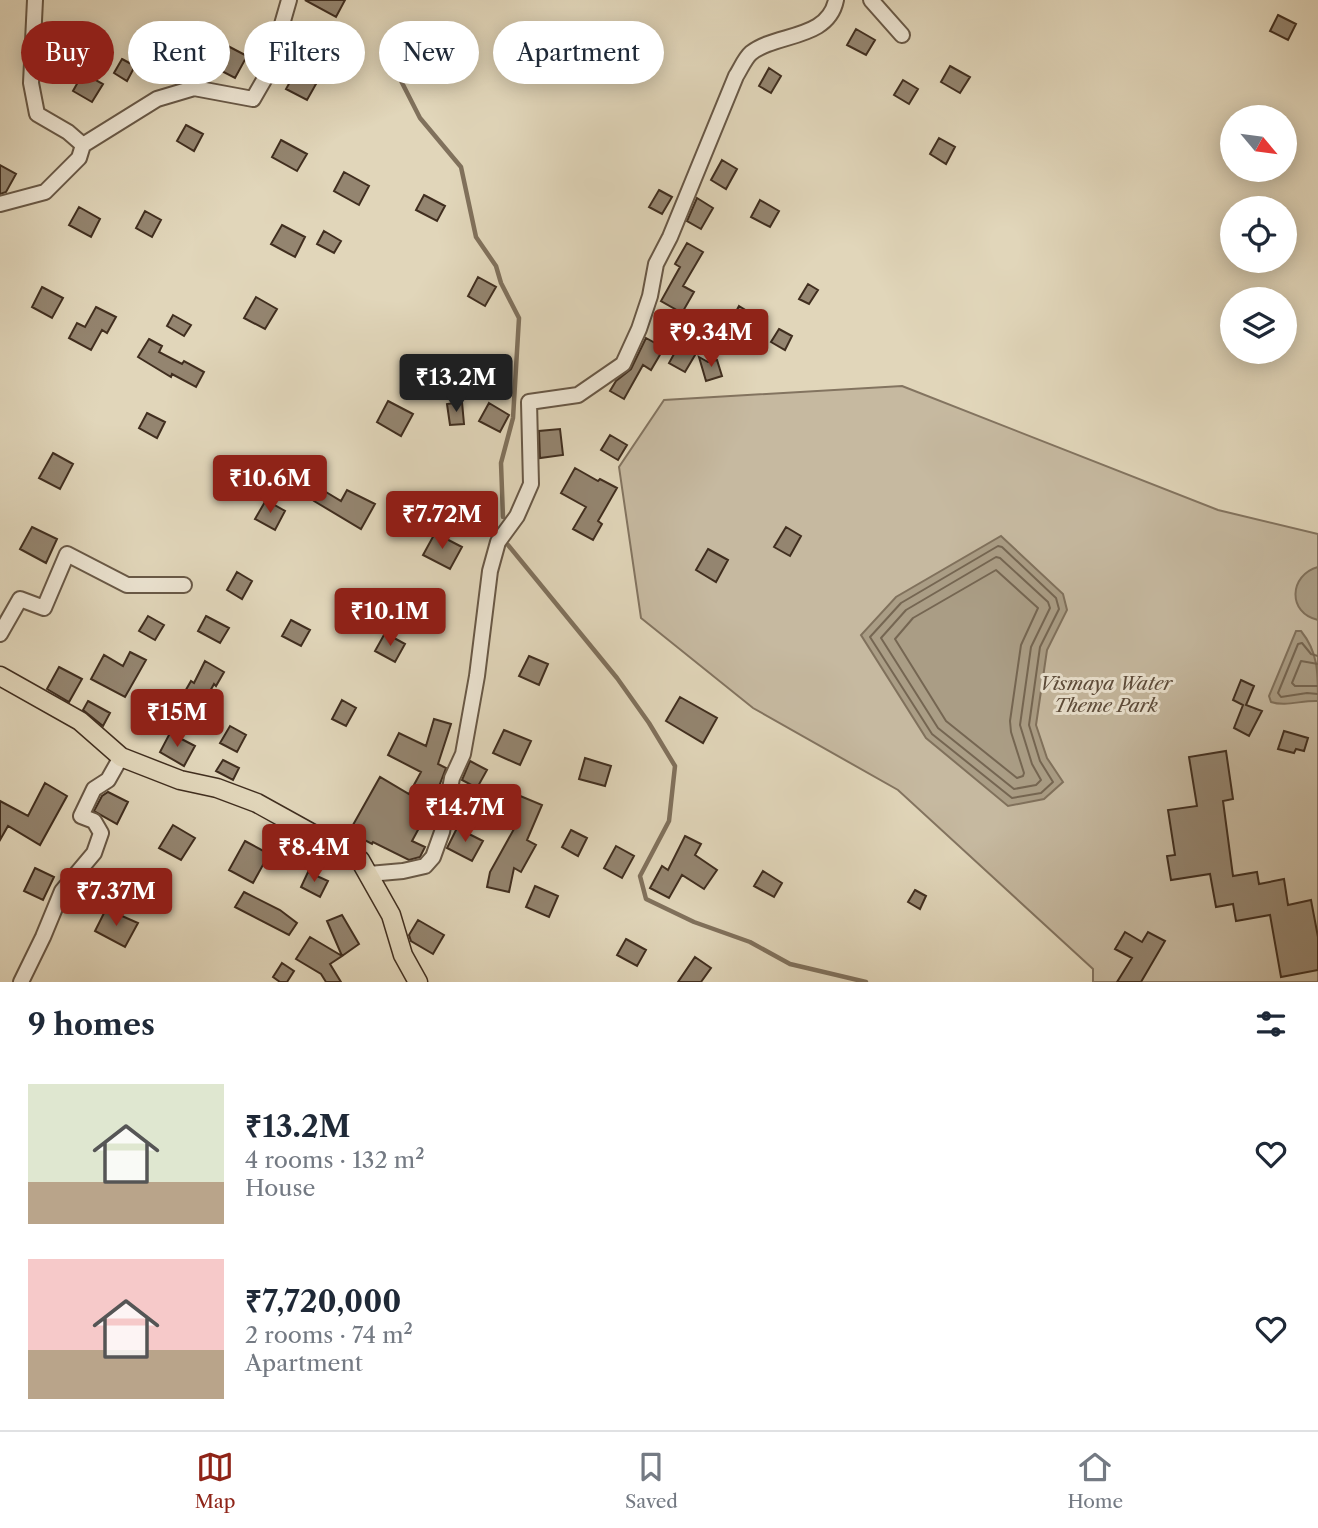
<!DOCTYPE html>
<meta charset="utf-8">
<style>
body{margin:0;font-family:"Libre Caslon Text",serif;background:#f2f2f3;color:#1f2937;height:100vh;display:flex;flex-direction:column;font-size:26px;white-space:nowrap}
*{box-sizing:border-box;margin:0}
p{font-size:23px;color:#747a83}
.icon{flex:none;width:38px;height:38px;fill:none;stroke:currentColor;stroke-width:2;stroke-linecap:round;stroke-linejoin:round}
.map{position:relative;height:982px;overflow:hidden}
.drawer{display:flex;flex-direction:column;background:#fff;flex:1}
.drawer>*{flex:none}
.hud{position:absolute;left:21px;top:21px;width:700px;height:63px;display:flex;gap:14px}
.needle{width:46px;rotate:119deg}
.tools{position:absolute;left:1220px;top:105px;display:grid;gap:14px}
.tools a{display:grid;place-items:center;width:77px;height:77px;border-radius:50%;background:#fff;box-shadow:0 4px 18px #0003;font-size:35px}
.price{position:absolute;translate:-50% -60px;padding:0 16px;border-radius:7px;background:#8f2418;color:#fff;font-size:23px;line-height:46px;filter:drop-shadow(0 2px 4px #0008)}
.price::after{content:'';position:absolute;left:50%;top:42px;width:21px;height:16px;margin-left:-10px;background:inherit;clip-path:polygon(0 0,100% 0,50% 100%)}
.price.active{background:#222;color:#fff}
ul{padding:0;list-style:none}
li{display:flex;align-items:center;gap:21px;height:175px;padding:0 28px}
li span{display:grid;place-items:center;flex:none;width:196px;height:140px;border-radius:0px;color:#555}
li>.icon{margin-inline-start:auto}
span .icon{width:84px;height:84px;fill:#fffc;stroke-width:1}
li b{font-size:30px}
h2{display:flex;justify-content:space-between;align-items:center;height:84px;padding:0 28px;font-size:30px}
.tag{padding:0 24px;border-radius:32px;background:#fff;box-shadow:0 4px 18px #0003;font-size:24px;line-height:63px}
.tag.active{background:#8f2418;color:#fff}
.tab-bar{display:flex;justify-content:space-around;align-items:center;height:98px;border-top:2px solid #e0e1e3;background:#fff;font-size:19px;color:#747a83}
.tab-bar a{display:grid;justify-items:center;gap:4px}
.tab-bar .active{color:#8f2418}
.map>svg:first-child{display:block}
.green{fill:#c6b9a0;stroke:#837460;stroke-width:2}
.water{fill:#aa9d85;stroke:#80715c;stroke-width:2}
.lines{fill:none;stroke-linecap:round;stroke-linejoin:round}
.shore{stroke:#756652;stroke-width:2}
.stream{stroke:#80715c;stroke-width:4.5}
.building{fill:#948570;stroke:#402e1f;stroke-width:2}
.minor-casing{stroke:#685846;stroke-width:18}
.major-casing{stroke:#402e1f;stroke-width:21}
.minor{stroke:#ece4d2;stroke-width:14}
.major{stroke:#e1d6ba;stroke-width:18}
.labels{text-anchor:middle;dominant-baseline:central;stroke-width:6;stroke-linejoin:round;paint-order:stroke}
.park-label{font-size:19px;font-style:italic;fill:#5b4a39;stroke:#ece4d2}
</style>
<div class="map">
<svg width="1318" height="982" viewBox="0 0 1318 982">
<rect width="100%" height="100%" fill="#e1d6ba"/>
<filter id="stains"><feTurbulence type="fractalNoise" baseFrequency=".00286" numOctaves="4"/><feColorMatrix values="0 0 0 0 .2 0 0 0 0 .09 0 0 0 0 .02 0 0 0 .5 -.17"/></filter>
<radialGradient id="worn" r=".72"><stop offset=".6" stop-color="#630" stop-opacity="0"/><stop offset="1" stop-color="#630" stop-opacity=".3"/></radialGradient>
<path class="green" d="M902,386l316,124 100,24v448h-225v-13l-195,-179 -145,-82 -112,-90 -22,-151 45,-67z"/>
<path class="water" d="M1001,536l62,58 4,16 -20,40 -11,75 11,33 16,24 -19,17 -36,7 -82,-68 -65,-103 35,-38z
M1318,567v53c-31,-7 -29,-45 0,-53z
M1296,631h5c17,21 17,41 17,70 -16,-1 -32,6 -47,1l-2,-6z"/>
<g class="lines">
<path class="shore" d="M998,546l4,1 54,51 3,11 -19,38 -11,78 11,36 13,21 -12,11 -29,5 -80,-64 -62,-97 31,-34z
M996,557l4,1 48,44 2,6 -19,39 -11,78 12,39 9,16 -5,5 -22,4 -76,-61 -57,-90 25,-28z
M996,570l42,38 -17,37 -11,76 1,11 13,41 -1,3 -6,2 -71,-57 -51,-82 18,-21z
M1318,656l-7,-2 -9,-11 -4,1 -20,49 3,4 26,-4 11,1
M1318,664l-17,-3 -9,22 3,3h23"/>
<path class="stream" d="M396,71l24,47 41,49 15,70 20,29 5,17 18,35 -6,100 -12,45 2,54
M508,545l109,133 32,45 26,43 -6,55 -29,55 6,23 48,23 56,20 40,22 76,18"/>
</g>
<path class="building" d="M305,0h40l-9,17z
M1278,15l18,9 -8,16 -18,-9z
M301,29l24,13 -20,37 11,5 -9,16 -21,-11 19,-34 -14,-8z
M856,29l19,11 -9,15 -19,-10z
M224,44l23,12 -12,22 -23,-12z
M122,59l13,7 -8,15 -13,-8z
M950,66l20,11 -10,16 -19,-11z
M769,68l12,8 -10,17 -12,-7z
M83,73l20,11 -11,18 -19,-11z
M903,80l15,9 -9,15 -15,-9z
M186,125l17,9 -9,17 -17,-10z
M939,138l16,9 -9,17 -16,-10z
M281,140l26,14 -10,17 -25,-14z
M722,160l15,9 -11,20 -15,-9z
M0,165l16,9 -10,18 -6,2z
M344,172l25,14 -10,19 -25,-14z
M659,190l13,7 -10,17 -13,-7z
M424,195l21,11 -8,15 -21,-11z
M697,198l16,10 -12,21 -14,-8z
M760,200l19,11 -9,16 -19,-10z
M79,207l21,12 -9,18 -22,-12z
M145,211l16,9 -9,17 -16,-9z
M282,225l23,12 -10,20 -24,-13z
M324,231l17,10 -7,12 -17,-9z
M687,243l16,9 -20,34 11,6 -12,21 -21,-12 19,-34 -5,-3z
M478,277l18,10 -11,19 -17,-10z
M808,284l10,6 -9,14 -10,-5z
M42,287l21,11 -11,20 -20,-11z
M256,297l21,12 -12,20 -21,-11z
M739,306l13,8 -8,12 -12,-7z
M96,307l20,10 -9,16 -5,-3 -11,20 -22,-12 8,-15 8,4z
M173,315l18,10 -7,11 -17,-10z
M683,316l12,7 -8,14 -12,-7z
M779,329l13,7 -7,14 -14,-8z
M646,338l18,10 -13,22 -8,-5 -19,34 -14,-8 6,-10 15,-12z
M149,339l13,7 -3,6 23,12 2,-3 20,11 -8,15 -24,-13 -1,3 -33,-20z
M679,345l16,10 -10,17 -16,-9z
M699,357l9,5 9,-2 5,16 -16,5z
M388,401l25,13 -12,22 -24,-14z
M462,402l2,22 -14,1 -3,-21z
M489,403l20,12 -9,17 -21,-11z
M147,413l18,9 -8,16 -18,-10z
M560,429l3,26 -23,3 -1,-27z
M610,435l17,10 -9,15 -17,-10z
M53,453l20,11 -13,25 -21,-11z
M575,468l23,13 2,-2 17,9 -19,33 4,3 -9,16 -20,-11 13,-22 -25,-14z
M321,489l20,12 6,-11 28,14 -14,25 -47,-28z
M266,500l19,11 -10,19 -20,-11z
M32,527l25,12 -11,24 -26,-14z
M786,527l15,9 -11,20 -16,-9z
M435,533l27,14 -12,22 -27,-14z
M708,549l20,11 -12,22 -20,-12z
M237,572l15,9 -10,18 -15,-9z
M148,616l16,9 -9,15 -16,-9z
M206,616l23,12 -9,15 -22,-12z
M291,620l19,10 -9,16 -19,-10z
M385,633l20,11 -10,18 -20,-11z
M130,652l16,8 -21,37 -34,-18 13,-24 19,11z
M529,656l19,8 -9,21 -20,-9z
M205,661l19,11 -8,14 -2,-2 -16,29 -19,-11 12,-21 3,2z
M59,667l23,12 -13,23 -22,-13z
M1241,680l13,6 -8,19 16,6 -13,25 -15,-8 9,-23 -10,-5z
M680,697l37,21 -14,25 -37,-22z
M342,700l14,8 -10,18 -14,-7z
M88,701l22,12 -7,13 -20,-16z
M434,719l17,5 -13,40 8,4 -13,34 -21,39 13,6 -5,10 -11,3 -36,-18 -1,2 -23,-12 31,-55 29,17 12,-22 -33,-17 11,-22 27,13z
M230,726l16,9 -9,17 -17,-9z
M504,730l27,11 -11,24 -27,-12z
M1284,731l24,7 -4,13 -8,-2 -2,4 -16,-4z
M170,733l25,13 -11,20 -24,-14z
M1226,751l7,48 -10,2 10,75 24,-4 2,12 25,-5 4,26 23,-5 7,37v33l-37,7 -11,-62 -34,6 -3,-17 -17,3 -6,-33 -39,6 -4,-24 8,-1 -7,-45 29,-4 -8,-49z
M585,758l26,8 -6,20 -26,-7z
M223,760l16,8 -6,12 -17,-9z
M470,761l17,9 -10,18 -15,-8z
M45,783l22,13 -27,49 -32,-19 -8,14v-39l28,15z
M108,792l20,10 -11,22 -23,-13 8,-15z
M513,793l29,12 -15,35 9,5 -15,27 -7,-4 -5,24 -22,-5 3,-15 29,-52 -15,-7z
M173,825l22,13 -14,22 -22,-12z
M457,828l26,13 -11,20 -25,-13z
M571,830l16,8 -9,18 -16,-9z
M685,836l16,8 -6,11 22,15 -13,19 -22,-14 -13,23 -19,-10 12,-22 6,4z
M245,841l24,13 -16,29 -24,-13z
M616,846l18,10 -12,22 -18,-10z
M35,868l19,9 -11,23 -19,-9z
M763,871l19,12 -8,14 -20,-11z
M308,872l20,9 -8,16 -19,-10z
M535,886l23,10 -9,21 -23,-10z
M915,890l11,6 -6,13 -12,-7z
M244,892l36,18 17,13 -8,12 -54,-28z
M106,909l32,14 -13,24 -30,-16z
M342,915l17,29 -17,12 -15,-35z
M418,920l26,15 -11,19 -22,-13 -2,-6z
M1125,932l17,10 6,-10 17,9 -24,41h-24l15,-24 -17,-9z
M310,937l32,19 -12,8 11,18h-15l-5,-8 -25,-15z
M626,939l20,11 -9,16 -20,-11z
M695,957l16,11 -10,14h-23z
M282,963l12,8 -7,11h-7l-7,-5z"/>
<g class="lines">
<defs>
<path id="minor" d="M871,0l31,35
M83,145l74,-46 37,-11 59,11 15,-26 21,-73
M0,204l45,-12 34,-34 4,-13 -15,-13 -31,-18 -6,-31 4,-83
M0,634l20,-35 24,9 23,-54 60,31h57
M369,874l34,-3 22,-5 8,-9 9,-25 10,-54 11,-24 14,-78 13,-105 8,-29 19,-26 14,-32 -2,-82 49,-7 45,-31 16,-35 11,-33 6,-32 14,-27 66,-161c4,-6 9,-18 15,-23 25,-20 77,-13 85,-53
M21,982l22,-45 19,-46 32,-38 7,-20 -7,-12 -13,-5 13,-27 14,-9 13,-23"/>
<path id="major" d="M0,676l80,45 41,36 59,23 37,8 40,15 103,57 31,55 12,40 15,27"/>
</defs>
<use href="#minor" class="minor-casing"/>
<use href="#major" class="major-casing"/>
<use href="#minor" class="minor"/>
<use href="#major" class="major"/>
</g>
<g class="labels">
<g class="park-label">
<text x="1106" y="683">Vismaya Water<tspan x="1106" dy="22">Theme Park</tspan></text>
</g>
</g>
<rect width="100%" height="100%" filter="url(#stains)"/>
<rect width="100%" height="100%" fill="url(#worn)"/>
</svg>
<div class="tools">
<a><svg class="needle" viewBox="-14 -14 28 28"><path d="M0-13l5 13h-10z" fill="#e53935"/><path d="M0 13l5-13h-10z" fill="#747a83"/></svg></a>
<a><svg class="icon" aria-label="locate" viewBox="0 0 24 24"><circle cx="12" cy="12" r="6"/><path d="M12 2v4M12 18v4M2 12h4M18 12h4"/></svg></a>
<a><svg class="icon" aria-label="layers" viewBox="0 0 24 24"><path d="M12 4l9 5-9 5-9-5zM3 14l9 5 9-5"/></svg></a>
</div>
<b class="price" style="left:711px;top:369px">₹9.34M</b>
<b class="price active" style="left:456px;top:414px">₹13.2M</b>
<b class="price" style="left:270px;top:515px">₹10.6M</b>
<b class="price" style="left:442px;top:551px">₹7.72M</b>
<b class="price" style="left:390px;top:648px">₹10.1M</b>
<b class="price" style="left:177px;top:749px">₹15M</b>
<b class="price" style="left:465px;top:844px">₹14.7M</b>
<b class="price" style="left:314px;top:884px">₹8.4M</b>
<b class="price" style="left:116px;top:928px">₹7.37M</b>
<div class="hud">
<a class="tag active">Buy</a>
<a class="tag">Rent</a>
<a class="tag">Filters</a>
<a class="tag">New</a>
<a class="tag">Apartment</a>
</div>
</div>
<section class="drawer">
<h2>9 homes<svg class="icon" aria-label="filters" viewBox="0 0 24 24"><path d="M4 7h16M4 17h16"/><circle cx="9" cy="7" r="2"/><circle cx="15" cy="17" r="2"/></svg></h2>
<ul>
<li><span style="background:linear-gradient(#dfe7d0 70%,#b9a48a 0)"><svg class="icon" aria-label="home" viewBox="0 0 24 24"><path d="M3 11l9-7 9 7M6 9v11h12V9"/></svg></span><div><b>₹13.2M</b><p>4 rooms · 132 m²</p><p>House</p></div><svg class="icon" aria-label="heart" viewBox="0 0 24 24"><path d="M12 20l-8-8c-3-5 5-10 8-4 3-6 11-1 8 4z"/></svg></li>
<li><span style="background:linear-gradient(#f6c9c9 65%,#b9a48a 0)"><svg class="icon" aria-label="home" viewBox="0 0 24 24"><path d="M3 11l9-7 9 7M6 9v11h12V9"/></svg></span><div><b>₹7,720,000</b><p>2 rooms · 74 m²</p><p>Apartment</p></div><svg class="icon" aria-label="heart" viewBox="0 0 24 24"><path d="M12 20l-8-8c-3-5 5-10 8-4 3-6 11-1 8 4z"/></svg></li>
</ul>
</section>
<nav class="tab-bar">
<a class="active"><svg class="icon" aria-label="map" viewBox="0 0 24 24"><path d="M3 6l6-2 6 2 6-2v14l-6 2-6-2-6 2zM9 4v14M15 6v14"/></svg>Map</a>
<a><svg class="icon" aria-label="saved" viewBox="0 0 24 24"><path d="M7 4h10v16l-5-4-5 4z"/></svg>Saved</a>
<a><svg class="icon" aria-label="home" viewBox="0 0 24 24"><path d="M3 11l9-7 9 7M6 9v11h12V9"/></svg>Home</a>
</nav>
